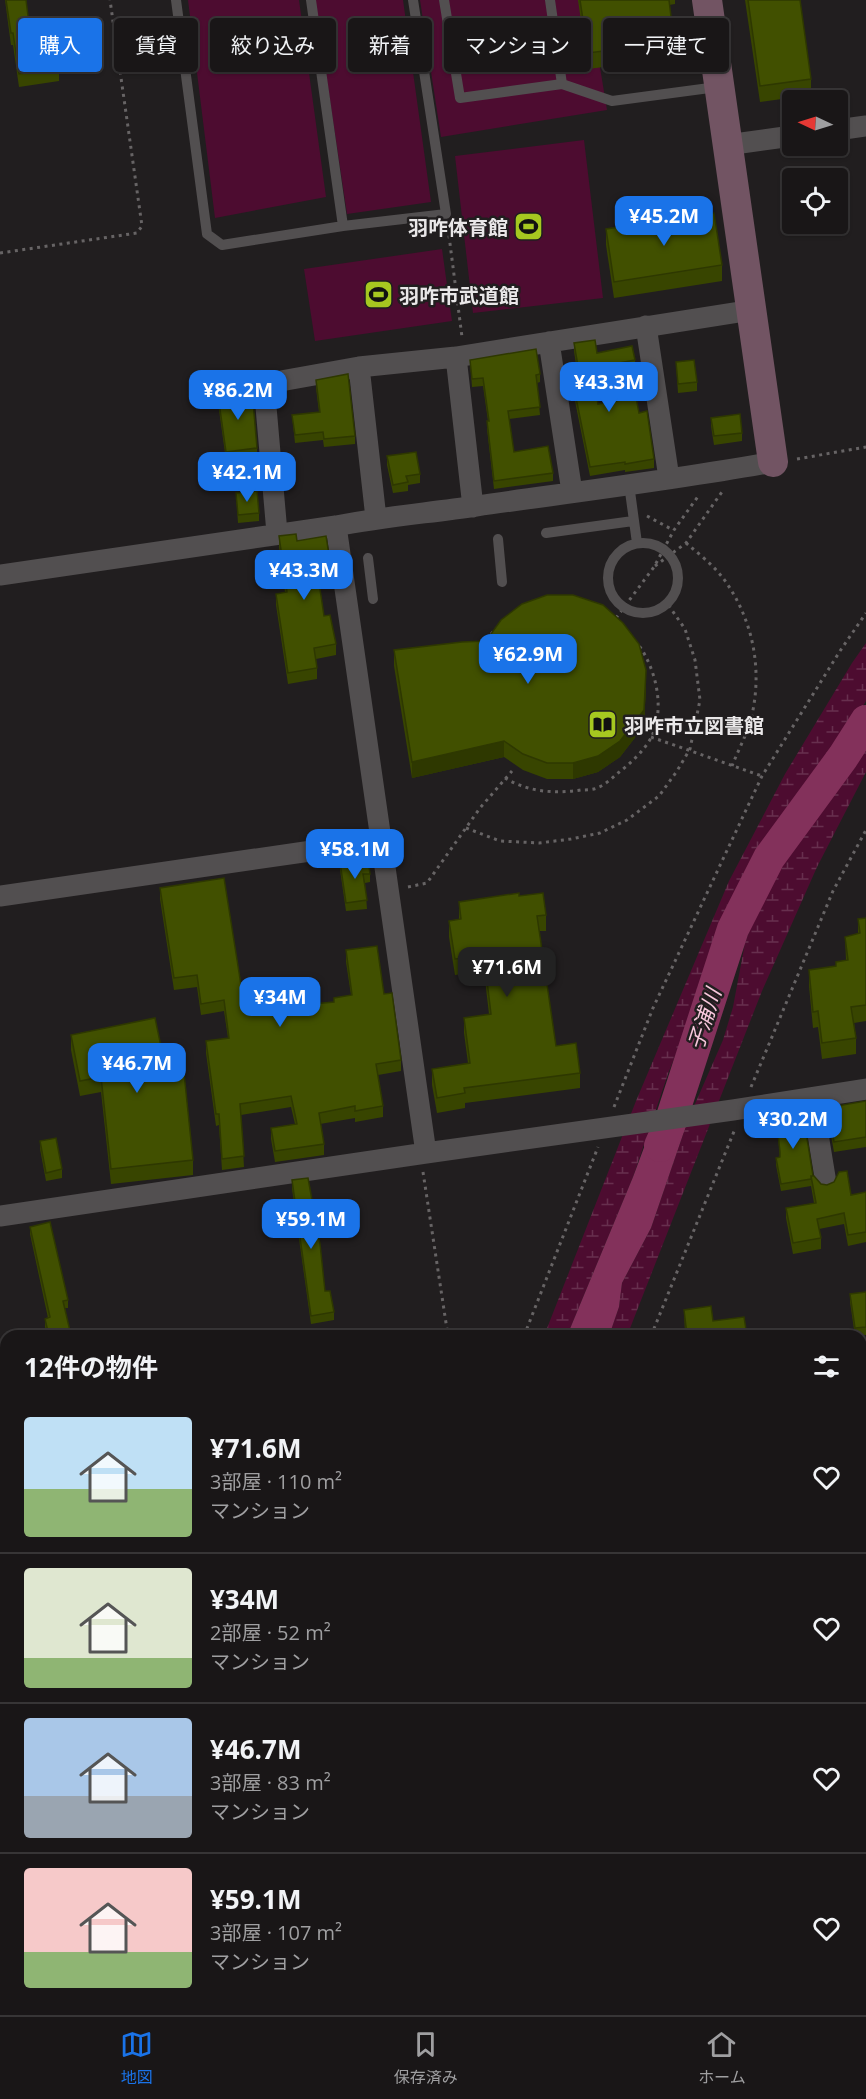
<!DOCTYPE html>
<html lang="ja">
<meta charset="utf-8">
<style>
body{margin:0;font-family:"Open Sans","Noto Sans JP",sans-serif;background:#262324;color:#f1f3f6;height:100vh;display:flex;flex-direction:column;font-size:22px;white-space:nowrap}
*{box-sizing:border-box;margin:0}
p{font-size:20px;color:#9f9fa1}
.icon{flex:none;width:33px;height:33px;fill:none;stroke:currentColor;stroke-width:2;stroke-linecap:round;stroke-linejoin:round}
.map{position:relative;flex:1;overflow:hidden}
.panel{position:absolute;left:0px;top:1330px;width:867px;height:686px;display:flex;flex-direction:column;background:#191617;border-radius:18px 18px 0 0;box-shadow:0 2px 4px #0004,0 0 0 2px #373536}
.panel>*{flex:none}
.hud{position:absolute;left:18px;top:18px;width:831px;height:54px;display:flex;gap:12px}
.needle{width:39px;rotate:274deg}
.buttons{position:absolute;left:782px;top:90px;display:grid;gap:12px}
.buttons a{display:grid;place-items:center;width:66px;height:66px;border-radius:6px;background:#191617;box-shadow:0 2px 4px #0004,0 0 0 2px #373536;font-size:30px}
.price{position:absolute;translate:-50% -51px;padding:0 14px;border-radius:12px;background:#1a73e8;color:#fff;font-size:20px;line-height:39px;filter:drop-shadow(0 2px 3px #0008)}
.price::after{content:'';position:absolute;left:50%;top:36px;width:18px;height:14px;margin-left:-9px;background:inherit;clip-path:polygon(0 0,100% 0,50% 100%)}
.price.on{background:#222;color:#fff}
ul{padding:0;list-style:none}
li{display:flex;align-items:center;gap:18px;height:150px;padding:0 24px}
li+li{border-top:2px solid #373536}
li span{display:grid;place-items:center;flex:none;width:168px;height:120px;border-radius:6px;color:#555}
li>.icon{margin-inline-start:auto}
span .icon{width:72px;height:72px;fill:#fffc;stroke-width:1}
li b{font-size:26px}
h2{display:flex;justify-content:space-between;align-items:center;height:72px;padding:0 24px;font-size:26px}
.tag{padding:0 21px;border-radius:6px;background:#191617;box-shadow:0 2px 4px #0004,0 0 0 2px #373536;font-size:21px;line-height:54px}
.tag.on{background:#1a73e8;color:#fff}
.dock{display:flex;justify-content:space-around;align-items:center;height:84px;border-top:2px solid #373536;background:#191617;font-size:16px;color:#9f9fa1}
.dock a{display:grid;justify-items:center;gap:3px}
.dock .on{color:#1a73e8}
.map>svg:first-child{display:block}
.wetland{fill:url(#wetland-marsh)}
.park{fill:#4d0c30}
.water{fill:#83315b}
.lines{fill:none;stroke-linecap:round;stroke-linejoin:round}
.stream{stroke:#83315b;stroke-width:5}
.river{stroke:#83315b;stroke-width:32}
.path{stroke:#676465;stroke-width:3;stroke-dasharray:3 4.5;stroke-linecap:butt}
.lane{stroke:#524f50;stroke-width:10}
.street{stroke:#524f50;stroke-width:21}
.secondary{stroke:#725463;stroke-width:30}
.rail-casing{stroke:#b9b7b8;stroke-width:7}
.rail{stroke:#211e1f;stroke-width:4.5;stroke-dasharray:14;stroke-linecap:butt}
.wall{fill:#384500}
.shaded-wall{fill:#2e3800}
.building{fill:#415000;stroke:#2e3800;stroke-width:1.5}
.labels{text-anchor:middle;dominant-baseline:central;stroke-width:5;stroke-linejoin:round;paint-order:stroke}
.poi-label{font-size:20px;font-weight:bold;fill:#e9e7e8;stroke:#211e1f;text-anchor:start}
.water-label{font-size:21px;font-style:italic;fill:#f8c7dc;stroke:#211e1f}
</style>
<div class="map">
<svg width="866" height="2015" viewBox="0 0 866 2015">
<defs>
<pattern id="wetland-marsh" width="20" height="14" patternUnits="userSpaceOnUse" patternTransform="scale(1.5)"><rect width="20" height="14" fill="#4d0c30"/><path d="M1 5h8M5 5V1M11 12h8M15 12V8" fill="none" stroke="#672f4e"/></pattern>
</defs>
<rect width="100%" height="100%" fill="#211e1f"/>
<path class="wetland" d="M866,643v58l-35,59 -22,20 -6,15 -50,73 -42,97 -43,109 -35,103 -66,159h-23l92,-235 93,-220 56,-107 67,-111z
M866,747v25l-49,95 -55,124 -135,345h-18l10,-29 3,-24 29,-55 37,-108 35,-80 10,-33 12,-64 15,-41 19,-38z"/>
<path class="park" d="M188,0h111l27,197 -111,21z
M315,0h88l28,202 -84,12z
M420,0h169l18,110 -166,27z
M584,140l19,158 -130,15 -18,-157z
M442,249l10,72 -137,20 -11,-72z"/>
<path class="water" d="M688,1120l-37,108 -29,55 -3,24 -10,29h-42l66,-159 19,-51z
M301,2010h54l-1,5h-53z"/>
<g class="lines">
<path class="stream" d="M861,1687l5,-4"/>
<path class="river" d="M660,1146l10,-23 63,-194 36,-71 74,-101 23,-36"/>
<path class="path" d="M448,228l14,109
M0,253l137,-20 5,-7 -32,-226
M797,459l69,-12
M647,516l26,14
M686,543c12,10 27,22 37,35 28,38 39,85 30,132 -3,19 -14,38 -21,56
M655,566l31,-23 38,-54
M616,618l38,-51 20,-37 25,-35
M486,640l7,-8
M651,737l111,39
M505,778c23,14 50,16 76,12 6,0 13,0 18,-3 7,-3 13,-9 19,-14 12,-9 27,-23 34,-37 13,-29 4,-67 -14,-92
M466,828l34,13 39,2 32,-4 29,-6 27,-13 32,-24 18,-25 13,-22 10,-49 -5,-40 -10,-31 -18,-26
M408,887l19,-4 53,-75 32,-37
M751,1087l82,-196 33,-61
M614,1107l39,-99 109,-232 78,-125 26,-38
M423,1172l25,164
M524,1336l74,-189
M651,1336l84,-207
M0,1454l6,-1
M0,1538l6,-1
M861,1736l5,2
M861,1825l5,-1"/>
<path class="lane" d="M176,0l31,234 15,11 121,-19 103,-12 -33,-214
M311,0l32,226
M444,0l16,98 102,-14 50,17 105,-14
M550,0l12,84
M629,484l8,59
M546,533l87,-12
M498,539l4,43
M608 578a35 35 0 1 1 70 0a35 35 0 1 1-70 0Z
M368,558l5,41
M861,1953h5"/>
<path class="street" d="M837,130l29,-4
M727,145l65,-9
M646,326l23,152
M549,342l23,150
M456,357l17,150
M359,367l17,151
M264,384l13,149
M217,388l47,-4 95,-17 97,-10 296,-47
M336,526l90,627
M0,575l336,-49c46,-9 93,-13 140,-20 99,-14 198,-26 297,-44
M0,896l380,-55
M812,1098l14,85
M0,1216l426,-63 307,-43 133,-21
M861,1412l5,-1
M861,1577l5,-1
M0,1613l6,49
M451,2010v5
M695,2010l24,5
M35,2015v-5
M219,2015l3,-5
M647,2015v-5"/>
<path class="secondary" d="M707,0l66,462
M0,1879l6,92
M8,2010v5
M828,2010l38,2"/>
<defs>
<path id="rail" d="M861,1877h5
M0,1928l6,-1"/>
</defs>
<use href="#rail" class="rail-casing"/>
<use href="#rail" class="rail"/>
</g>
<path class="wall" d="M5,0h21l4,32 29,36v13l-40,6 -6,-42h-2z
M578,0h97v4l-6,1 5,37v16l-86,11z
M745,0h55l11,79v16l-51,7z
M606,229l116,36v16l-108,17 -8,-53z
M574,343l23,10 38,7v8l-42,8 5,28 41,9 15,46v9l-29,4v-2l-35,6 -19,-95v-8l6,-1 -3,-21z
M470,360l70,14v8l-3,1 3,32 -31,4 5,33 39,21v8l-59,8 -7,-60v-8h1l-5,-35 -11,1z
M676,362l21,20v9l-19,2z
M316,380l39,56v8l-31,3 -1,-7 -28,3 -3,-28 27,-3 -3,-24z
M218,395l39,53v8l-31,4 -8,-57z
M711,418l31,15v8l-28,4 -3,-19z
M387,456l33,18v9l-12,2v6l-15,2 -6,-28z
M236,493l23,20v8l-21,2z
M279,536l18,5 35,33v11l-12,2 4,29 12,28v11l-20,4 1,9v11l-29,5 -12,-79v-11l9,-2 -6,-45z
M394,650l252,36 -2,40 -24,31 -22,15 -25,7h-26l-24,-9 -19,-13 -92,21 -18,-112z
M340,862l30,12v8l-5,1 2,26 -21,2 -6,-41z
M160,888l85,122 89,-8v-4l17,-3 -5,-33v-12l38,44 17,66v11l-23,4 5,31v11l-28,5v-4l-35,6 4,20v11l-49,7 -4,-23v-11l24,-4 -4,-17 -50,8 3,52 -22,3 -3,-45 -3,1 -10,-73v-12l22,-3 -4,-27 -23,4 -4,-28 -23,3 -14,-91z
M519,896l27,19v16h-7l17,115 24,27v15l-115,15v5l-28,5 -5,-28v-16l36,-6 -4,-30v-15l25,-4 -5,-43 -29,4 -6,-38v-16l10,-2v-17z
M866,918v103l-12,2 2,15v16l-34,5 -4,-32 -5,1 -4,-42v-16l27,-4v-4l10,-2 -1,-23 13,-3v-15z
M71,1035l96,40 26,85v15l-82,9 -10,-92 -21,4 -9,-46z
M866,1101v46l-32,5 -4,-22v-11h1v-12z
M776,1115l23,12 14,49 8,8 30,11 15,-3v50l-18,4 -4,-22 -25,5 2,9v11l-28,5 -7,-36v-10l28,-5 -3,-17 -30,5 -5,-26v-7l4,-1z
M40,1141l22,28v9l-16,3 -6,-32z
M292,1180l33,111 9,21v8l-23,4 -19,-135z
M30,1227l38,73v8h-3l5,28h-23l-2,-9v-8l3,-1 -18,-84z
M866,1292v43l-11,1 -5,-34v-8z
M684,1310l29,11 31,-4 -59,18z
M6,1400v37l-6,1v-37z
M861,1416l3,3h2v144h-2v-2h-3z
M6,1483v42l-2,1 -4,-31v-11z
M861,1770h5v43h-2v-4h-3z
M861,1879h5v54h-5z
M525,2010v5h-67z
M735,2010h49l-1,5h-49z"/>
<path class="shaded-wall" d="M646,670v16l-2,40 -24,31 -22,15 -25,7v-16z
M504,741v16l-92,21v-16z
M70,1331v5h-4v-4z"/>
<path class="building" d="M6,0h20l4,32 23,-4 6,40 -40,6 -6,-41h-2z
M580,0h89l5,42 -86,11z
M748,0h52l11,79 -51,7z
M714,213l8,52 -108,17 -8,-53z
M595,340l2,13 35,-7 3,14 -43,8 6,36 38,-7 3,16 8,-2 7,48 -29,5v-2l-35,5 -19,-94 8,-1 -5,-29z
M536,349l4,25 -4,1 4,32 -32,4 6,41 34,-6 5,27 -59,8 -7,-60h2l-6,-43 -11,1 -2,-19z
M694,360l3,22 -19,2 -2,-22z
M348,374l7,62 -31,3 -1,-7 -28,3 -3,-20 28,-3 -4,-32z
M252,390l5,58 -31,4 -8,-57z
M740,414l2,19 -28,3 -3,-18z
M416,452l4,22 -14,2 2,6 -15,3 -6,-29z
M257,491l2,22 -21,2 -2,-22z
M296,534l1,7 29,-5 6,38 -14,2 6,40 6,-1 6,29 -22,4 3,20 -29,5 -12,-79 11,-2 -8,-56z
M547,595h26l30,10 20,18 16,21 7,26 -2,40 -24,31 -22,15 -25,7h-26l-24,-9 -19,-13 -92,21 -18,-112 68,-8 24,-1 15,-21 21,-16z
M368,859l2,15h-7l4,26 -21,3 -6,-41z
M224,878l21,132 89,-8v-4l18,-3 -6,-45 31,-4 7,48 8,-1 9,67 -25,4 7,42 -28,5v-5l-36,7 5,31 -49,7 -4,-23 26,-4 -6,-28 -51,8 4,52 -22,3 -3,-45h-3l-10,-73 23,-3 -5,-38 -23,4 -4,-29 -23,3 -14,-90z
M519,893v3l24,-3 3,22 -9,1 19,130 20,-3 4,30 -116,15 1,5 -28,5 -5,-29 38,-6 -6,-45 27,-4 -7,-58 -29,3 -6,-38 12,-2 -2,-17z
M866,918v87l-15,2 5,31 -34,5 -4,-32 -5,1 -4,-42 27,-4v-4l12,-2 -3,-23 15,-4 -2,-14z
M155,1018l12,57 17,-2 9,87 -82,9 -10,-92 -21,4 -9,-46z
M866,1101v36l-32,5 -4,-23h3l-2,-12z
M797,1112l2,15 6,-1 8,50h-2v3l-30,5 -5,-26 4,-1v-5l-4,-37z
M56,1138l6,31 -16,4 -6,-32z
M847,1171l4,24 15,-3v40l-18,3 -4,-22 -27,6 4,19 -28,5 -7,-35 30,-5 -5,-27h3l7,8 6,1 7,-3 5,-10z
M308,1178l12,66 5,47h5l4,21 -23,4 -19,-136z
M50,1222l18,78 -5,1 7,30 -4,1 1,4h-18l-4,-17 5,-2 -20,-90z
M866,1292v35l-11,1 -5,-34z
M711,1306l2,15 31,-4 3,19h-72l12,-1 -3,-25z
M6,1400v29l-6,1v-29z
M861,1416h3v3h2v136h-2v-2h-3z
M6,1483v34h-2l-4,-33z
M861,1770h5v31h-2v-4h-3z
M861,1879h5v41l-5,1z
M81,2010h29v5h-29z
M237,2010h26l-1,5h-27z
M404,2010h25v5h-26z
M462,2010h63v1h-4v4h-63z
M548,2010h83l-1,5h-82z
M735,2010h40l-1,5h-40z"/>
<defs>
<symbol id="stadium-square" viewBox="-11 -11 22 22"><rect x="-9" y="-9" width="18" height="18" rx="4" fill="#a6c820" stroke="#211e1f"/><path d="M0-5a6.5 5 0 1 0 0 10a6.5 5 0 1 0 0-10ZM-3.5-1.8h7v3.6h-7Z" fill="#111"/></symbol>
<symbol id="library-square" viewBox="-11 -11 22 22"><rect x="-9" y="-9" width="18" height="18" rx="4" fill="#a6c820" stroke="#211e1f"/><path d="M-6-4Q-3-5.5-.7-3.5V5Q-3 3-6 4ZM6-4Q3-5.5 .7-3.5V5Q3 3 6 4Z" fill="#111"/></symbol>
</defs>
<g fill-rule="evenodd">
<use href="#stadium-square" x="512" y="210" width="33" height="33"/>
<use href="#stadium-square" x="362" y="278" width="33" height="33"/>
<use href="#library-square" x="586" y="708" width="33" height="33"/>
</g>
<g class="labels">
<g class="poi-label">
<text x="508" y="227" text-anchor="end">羽咋体育館</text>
<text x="399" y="295">羽咋市武道館</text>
<text x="624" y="725">羽咋市立図書館</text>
</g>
<g class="water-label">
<text transform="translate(704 1019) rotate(-72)">子浦川</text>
</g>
</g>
</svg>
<div class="buttons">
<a><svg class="needle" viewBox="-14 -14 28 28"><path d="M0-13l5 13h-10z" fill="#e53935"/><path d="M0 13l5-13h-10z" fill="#9f9fa1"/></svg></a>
<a><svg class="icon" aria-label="locate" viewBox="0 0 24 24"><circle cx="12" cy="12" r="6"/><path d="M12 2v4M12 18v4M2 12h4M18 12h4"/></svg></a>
</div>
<b class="price" style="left:664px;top:247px">¥45.2M</b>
<b class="price" style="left:609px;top:413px">¥43.3M</b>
<b class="price" style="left:238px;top:421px">¥86.2M</b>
<b class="price" style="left:247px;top:503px">¥42.1M</b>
<b class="price" style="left:304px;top:601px">¥43.3M</b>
<b class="price" style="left:528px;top:685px">¥62.9M</b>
<b class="price" style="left:355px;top:880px">¥58.1M</b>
<b class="price on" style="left:507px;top:998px">¥71.6M</b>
<b class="price" style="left:280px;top:1028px">¥34M</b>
<b class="price" style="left:137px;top:1094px">¥46.7M</b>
<b class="price" style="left:793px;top:1150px">¥30.2M</b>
<b class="price" style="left:311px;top:1250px">¥59.1M</b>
<div class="hud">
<a class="tag on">購入</a>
<a class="tag">賃貸</a>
<a class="tag">絞り込み</a>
<a class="tag">新着</a>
<a class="tag">マンション</a>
<a class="tag">一戸建て</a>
</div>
<section class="panel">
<h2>12件の物件<svg class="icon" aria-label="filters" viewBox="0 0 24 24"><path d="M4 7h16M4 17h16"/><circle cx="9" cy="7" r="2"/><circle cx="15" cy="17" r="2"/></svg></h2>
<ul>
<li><span style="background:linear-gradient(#bfe0f5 60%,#8fb573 0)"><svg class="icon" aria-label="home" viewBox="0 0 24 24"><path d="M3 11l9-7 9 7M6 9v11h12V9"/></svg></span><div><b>¥71.6M</b><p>3部屋 · 110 m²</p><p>マンション</p></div><svg class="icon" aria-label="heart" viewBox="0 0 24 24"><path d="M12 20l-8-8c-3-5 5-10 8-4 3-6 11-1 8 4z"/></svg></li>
<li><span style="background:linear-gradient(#dfe7d0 75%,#8fb573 0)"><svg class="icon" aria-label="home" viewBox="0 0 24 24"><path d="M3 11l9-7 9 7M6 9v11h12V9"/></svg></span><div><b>¥34M</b><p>2部屋 · 52 m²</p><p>マンション</p></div><svg class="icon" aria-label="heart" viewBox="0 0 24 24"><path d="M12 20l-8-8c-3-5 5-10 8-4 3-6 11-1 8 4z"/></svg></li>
<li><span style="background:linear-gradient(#a9c7e8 65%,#9aa5b1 0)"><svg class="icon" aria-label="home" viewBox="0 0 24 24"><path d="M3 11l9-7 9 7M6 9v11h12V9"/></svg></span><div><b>¥46.7M</b><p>3部屋 · 83 m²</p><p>マンション</p></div><svg class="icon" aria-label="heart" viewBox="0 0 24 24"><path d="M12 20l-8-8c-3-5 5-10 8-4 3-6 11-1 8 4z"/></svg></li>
<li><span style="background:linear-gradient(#f6c9c9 70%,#8fb573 0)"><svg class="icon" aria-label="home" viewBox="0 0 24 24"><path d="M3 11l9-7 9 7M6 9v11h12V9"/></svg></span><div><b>¥59.1M</b><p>3部屋 · 107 m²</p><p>マンション</p></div><svg class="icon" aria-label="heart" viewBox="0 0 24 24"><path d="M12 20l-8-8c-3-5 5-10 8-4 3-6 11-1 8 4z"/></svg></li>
</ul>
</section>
</div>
<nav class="dock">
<a class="on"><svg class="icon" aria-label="map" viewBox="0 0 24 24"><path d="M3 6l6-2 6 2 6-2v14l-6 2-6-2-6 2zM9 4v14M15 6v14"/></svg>地図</a>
<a><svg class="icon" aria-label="saved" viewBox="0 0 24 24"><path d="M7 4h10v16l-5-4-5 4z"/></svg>保存済み</a>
<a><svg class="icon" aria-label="home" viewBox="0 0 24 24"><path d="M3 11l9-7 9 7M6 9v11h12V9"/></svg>ホーム</a>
</nav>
